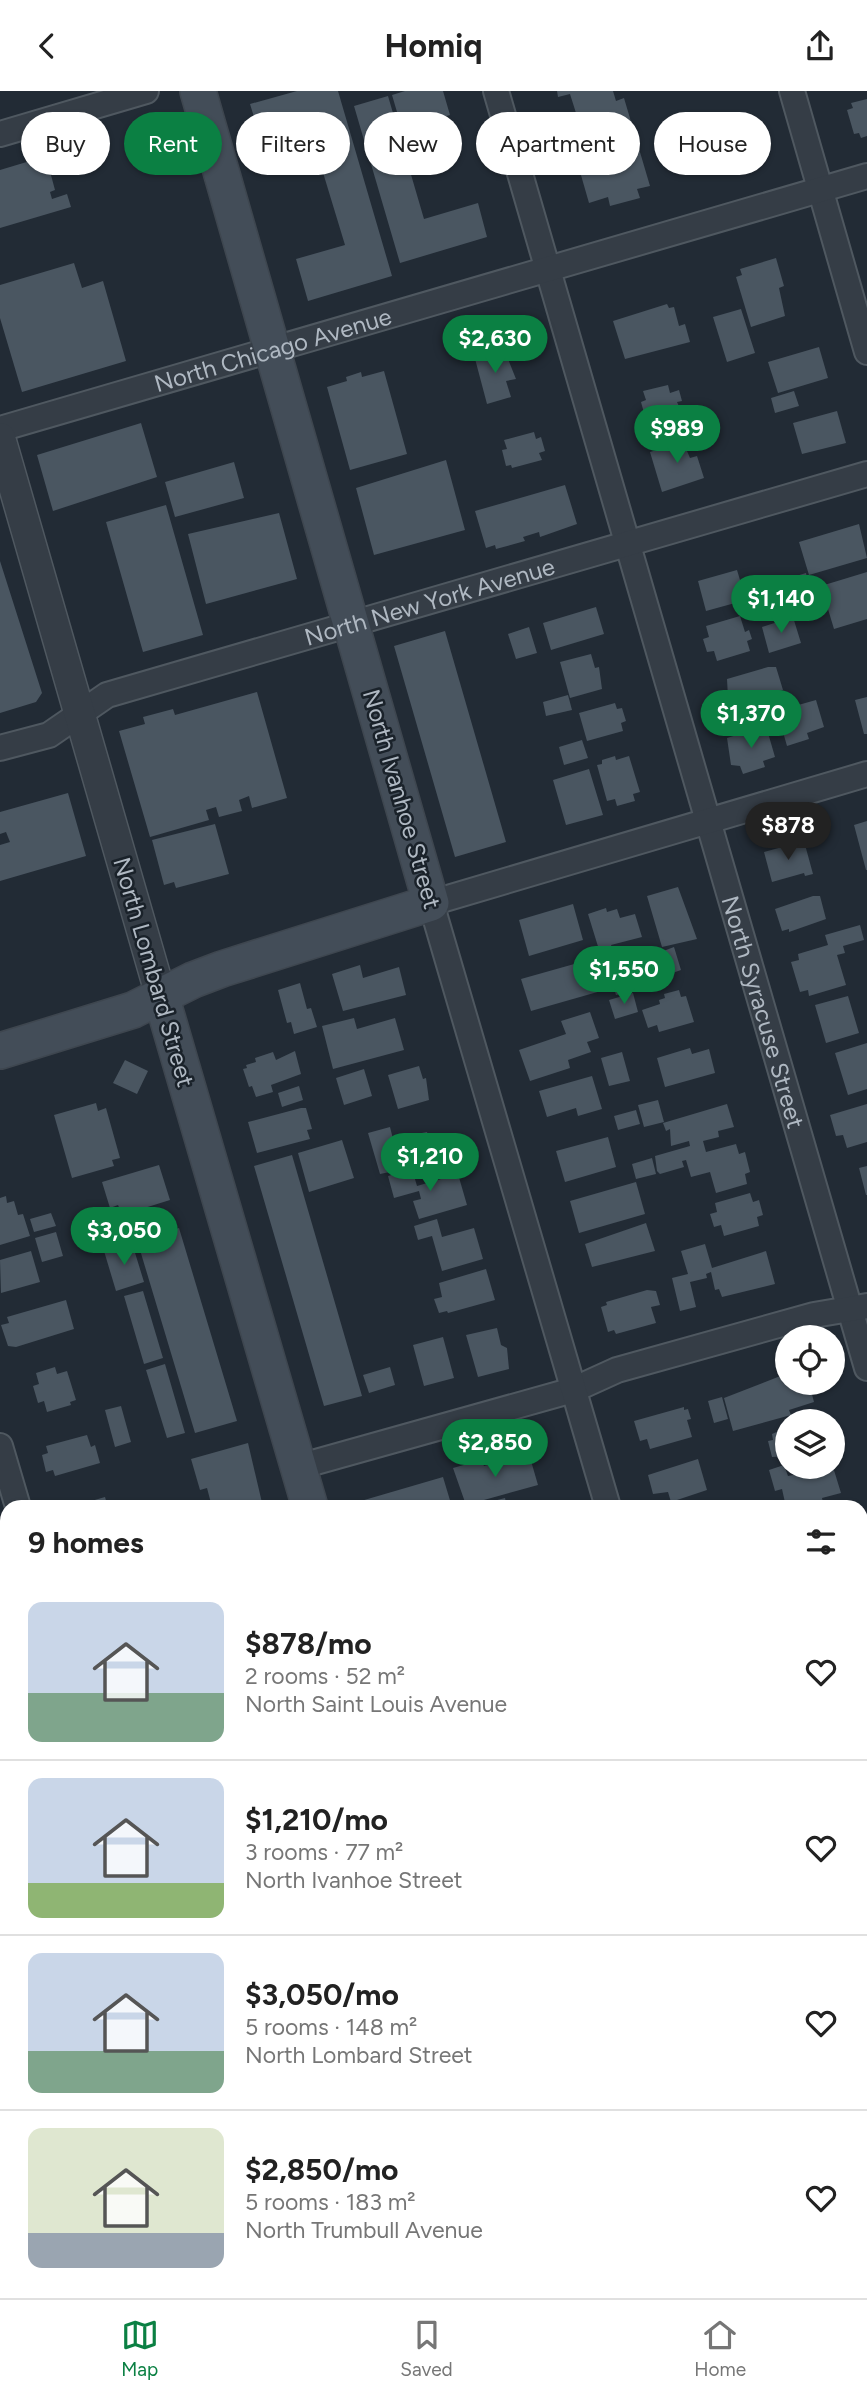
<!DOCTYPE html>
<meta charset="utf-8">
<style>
body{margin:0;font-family:Figtree,sans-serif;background:#f2f2f2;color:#222;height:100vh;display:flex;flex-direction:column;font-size:26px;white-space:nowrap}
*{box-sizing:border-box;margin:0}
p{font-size:23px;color:#767676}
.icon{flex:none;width:38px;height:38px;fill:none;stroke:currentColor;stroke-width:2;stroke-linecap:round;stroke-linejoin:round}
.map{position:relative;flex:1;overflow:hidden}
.details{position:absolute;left:0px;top:1409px;width:868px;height:800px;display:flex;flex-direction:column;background:#fff;border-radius:21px 21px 0 0;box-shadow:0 2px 5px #0004}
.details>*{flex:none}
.hud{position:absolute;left:21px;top:21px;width:826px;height:63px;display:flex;gap:14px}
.controls{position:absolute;left:775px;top:1234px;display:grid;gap:14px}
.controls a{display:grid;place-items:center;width:70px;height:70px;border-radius:50%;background:#fff;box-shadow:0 2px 5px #0004;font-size:35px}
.price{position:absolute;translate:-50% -60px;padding:0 16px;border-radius:24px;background:#0b8043;color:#fff;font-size:23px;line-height:46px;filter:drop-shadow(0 2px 4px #0008)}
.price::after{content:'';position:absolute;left:50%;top:42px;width:21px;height:16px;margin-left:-10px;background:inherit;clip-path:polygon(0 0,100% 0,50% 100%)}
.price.on{background:#222;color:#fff}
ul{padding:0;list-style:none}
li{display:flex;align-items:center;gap:21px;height:175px;padding:0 28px}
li+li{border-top:2px solid #e0e0e0}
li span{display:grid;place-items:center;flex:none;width:196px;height:140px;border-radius:14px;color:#555}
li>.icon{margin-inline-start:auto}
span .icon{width:84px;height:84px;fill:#fffc;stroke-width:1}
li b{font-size:30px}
h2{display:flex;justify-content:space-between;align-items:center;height:84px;padding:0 28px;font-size:30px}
.chip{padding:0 24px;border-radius:32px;background:#fff;box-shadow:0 2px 5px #0004;font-size:24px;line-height:63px}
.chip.on{background:#0b8043;color:#fff}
header{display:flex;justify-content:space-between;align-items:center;height:91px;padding:0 28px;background:#fff;font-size:32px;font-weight:700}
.tab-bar{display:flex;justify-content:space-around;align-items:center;height:98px;border-top:2px solid #e0e0e0;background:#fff;font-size:19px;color:#767676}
.tab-bar a{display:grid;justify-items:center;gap:4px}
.tab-bar .on{color:#0b8043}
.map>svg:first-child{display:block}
.building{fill:#4a5661}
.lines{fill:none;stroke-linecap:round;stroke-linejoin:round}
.minor-casing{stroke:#4f5860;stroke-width:28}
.tertiary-casing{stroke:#4f5860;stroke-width:33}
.secondary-casing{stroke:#3e464f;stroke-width:38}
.minor{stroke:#353d46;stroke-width:24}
.tertiary{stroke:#353d46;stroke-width:30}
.secondary{stroke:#434d58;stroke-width:35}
.labels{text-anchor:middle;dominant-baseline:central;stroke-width:5;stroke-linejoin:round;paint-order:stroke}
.street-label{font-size:24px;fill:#afb8c2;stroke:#1a222a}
</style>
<header><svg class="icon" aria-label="back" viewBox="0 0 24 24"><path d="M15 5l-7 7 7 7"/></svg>Homiq<svg class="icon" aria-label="share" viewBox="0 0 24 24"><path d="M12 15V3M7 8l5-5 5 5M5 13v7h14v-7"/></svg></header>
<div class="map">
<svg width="867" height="2207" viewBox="0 0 867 2207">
<rect width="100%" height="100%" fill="#222b35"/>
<path class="building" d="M297,0h41l54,185 -84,25 -12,-42 49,-14 -24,-79 -9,-34 -49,14 -13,-42z
M405,0h38l7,24 -48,14 -10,-34z
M557,0h56l3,10 8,-3 26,88 -13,3 3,9 -30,8 -2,-9 -19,6 -25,-87 12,-3 -6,-19 -12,3z
M388,5l36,123 54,-16 9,34 -87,26 -46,-157z
M867,8v37l-6,2 -2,-5 -5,1 -7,-24 6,-2 -2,-5z
M40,67l2,8 6,-2 7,26 -5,2 2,7 15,-5 4,13 -71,21v-58z
M776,167l8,28 -5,2 6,28 -34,11 -15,-50 6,-2 -2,-6z
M74,172l8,25 21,-7 23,80 -104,31 -22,-74v-33z
M667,213l2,4 5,-1 5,19 6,-2 5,18 -65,17 -12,-38z
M741,218l14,44 -28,9 -14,-45z
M819,256l9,31 -50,15 -10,-31z
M504,258l12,30 -10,2 5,16 -24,7 -13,-49z
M384,280l23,83 -57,16 -23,-83 20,-6 -1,-4 15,-5 1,5z
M668,294l2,8 9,-3 3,11 -5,1 13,29 -38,11 -11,-40 5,-2 -3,-9z
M794,300l5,15 -24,7 -4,-15z
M837,320l9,32 -44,11 -9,-31z
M141,332l16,54 -104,34 -16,-56z
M534,341l2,7 5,-2 4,14 -6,2 3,7 -30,8 -1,-3 -5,1 -4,-16 5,-1 -3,-9z
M700,346l3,10 -16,4 3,7 7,-2 7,22 -42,14 -12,-40z
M446,369l19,70 -91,25 -18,-67z
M234,371l10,36 -69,19 -10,-35z
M565,394l12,39 -37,13 -1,-5 -16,5 2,4 -29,8 -1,-4 -9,3 -11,-37z
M166,414l37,130 -60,17 -37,-130z
M279,422l18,66 -91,25 -18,-70z
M859,433l8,34 -58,17 -10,-33z
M0,470l42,132 -6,9 -36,11z
M737,479l9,30 -40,11 -8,-30z
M867,481v47l-33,10 -13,-43z
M806,482l2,10 -21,6 -4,-9z
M596,516l8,27 -53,16 -8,-27z
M740,525l5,16 4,-2 3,9 -5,2 3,10 -33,10 -3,-10 -7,1 -4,-13 6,-2 -3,-11z
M793,526l8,26 -32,10 -7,-26z
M529,536l8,26 -21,6 -8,-25z
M445,540l61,211 -51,15 -61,-211z
M591,563l4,14 4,-1 3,22 -32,9 -10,-36z
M768,576h8l7,23 -48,15 -2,-8 -5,1 -1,-19z
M257,601l30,106 -35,10 -3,-12 -10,4 3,11 -23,6 -3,-10 -10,3 3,10 -59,17 -31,-106 26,-7 -2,-7 30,-8 2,6z
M568,604l4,15 -26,6 -3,-14z
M867,606v37h-3l-9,-34z
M816,609l8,27 -17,6 2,6 -22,7 -10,-35z
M615,612l2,6 5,-1 4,13 -5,2 2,8 -36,10 -8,-28z
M766,635l9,31 -12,4 2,6 -22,7 -3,-8 -9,-1 -4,-27z
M582,649l6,18 -24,7 -5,-18z
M615,665l1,4 13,-4 11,36 -7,2 2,7 -18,5 -2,-7 -8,2 -10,-36 5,-1v-4z
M589,678l14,46 -37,10 -13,-45z
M68,702l18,63 -86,25v-36l10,-3 -4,-10 -6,2v-22z
M867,730v49h-1l-12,-45z
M215,733l14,50 -53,14 -2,-6 -10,3 -12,-45z
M804,750l9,33 -8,2 -1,-3 -32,9 -8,-30z
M678,796l19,52 -35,8 -15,-51z
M813,805h7l6,23 -37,13v-3l-7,2 -7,-22z
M573,813l10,36 -54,16 -10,-36z
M606,817l1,4 10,-3 3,9 15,-4 7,23 -31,8 2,5 -13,3 -12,-39z
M860,834l4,15 -21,6 2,7 -8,2 9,30 -37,11 -1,-6 -8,2 -9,-30 8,-2 -1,-6 30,-9 -3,-10z
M674,856l7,23 -20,7 -8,-22z
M592,868l9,32 -70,20 -10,-32z
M360,874l3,13 36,-11 7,28 -63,16 -11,-37z
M623,888l3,14 -10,2 -4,-13z
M300,892l7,26 4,-1 6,19 -23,7 -3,-12 -4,1 -9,-33z
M679,899l2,7 5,-1 8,26 -35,10 -2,-7 -9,3 -6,-18 18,-6 -1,-4 6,-2 -1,-4z
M633,902l5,19 -23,7 -6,-19z
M848,905l11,37 -33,10 -11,-38z
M590,921l9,26 -12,4 4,10 -23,8 2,8 -40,13 -11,-31 47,-16 -5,-13z
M354,927l3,11 38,-11 9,32 -71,19 -11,-43z
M867,952v46l-19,6 -13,-42z
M690,957l2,6 17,-5 6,24 -50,14 -8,-29z
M295,960l6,23 -30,11 2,7 -17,5 -4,-11 -3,1 -6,-18 4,-1 -1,-3 10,-3 -1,-4 18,-6 3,8z
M622,961l8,29 -21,5 -8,-28z
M125,969l23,11 -11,23 -24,-11z
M419,975l4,13 3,-1 3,22 -31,9 -10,-34z
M364,978l8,27 -28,9 -8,-27z
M592,985l10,33 -24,7 -2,-8 -29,9 -8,-26z
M299,995l4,14 -21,7 -4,-14z
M658,1009l6,22 -20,5 -6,-22z
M96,1012l2,8 8,-3 14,50 -8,2 2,6 -42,12 -18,-63z
M727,1013l7,23 -16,4 1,6 -16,4 3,11 30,-8 3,10 6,-2 5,20 -5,2 2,10 -31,9 -6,-21 -19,5 -5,-17 -4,1 2,6 -24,7 -3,-3 -2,-15 35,-10 -1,-5 -18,5 -1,-17 -4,2 -3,-8z
M867,1013v38l-20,6 -4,-13 -7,1 -6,-21z
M301,1017h5l6,21 -5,1 3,9 -53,14 -9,-31z
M636,1019l4,14 -22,6 -4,-14z
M390,1036l4,16 8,-2 -1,-4 26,-5 6,22 -21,8 2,5 -34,7 -12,-41z
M608,1046l8,30 -51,15 -9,-31z
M342,1049l12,38 -45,14 -11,-39z
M292,1064l70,241 -38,10 -70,-240z
M652,1067l4,16 -20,5 -4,-15z
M159,1074l11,35 -48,15 -4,-10 -8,3 -8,-26z
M867,1075v29h-1l-7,-27z
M412,1078l5,17 41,-12 9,31 -48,14 -6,-18 8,-2 -2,-8 -25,7 -6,-22z
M636,1091l9,32 -66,19 -9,-32z
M750,1102l3,9 6,-2 4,15 -6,2 2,9 -35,10 -3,-11 -7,2 -4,-13 7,-2 -2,-9z
M6,1105l1,7 7,-2 4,14 5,-1 7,22 -30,9v-47z
M51,1122l5,13 -22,6 -4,-13z
M437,1128l5,18 32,-9 9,31 -41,12 -10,-35 -14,4 -4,-14z
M646,1132l9,28 -63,16 -7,-23z
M179,1137l58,193 -42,12 -58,-193z
M56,1141l7,24 -21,6 -7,-24z
M132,1152l12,39 -28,9 -12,-40z
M705,1153l7,24 54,-17 9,33 -53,13 -3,-8 -4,1 -4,-18 -5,2 1,4 -17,4 6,25 -16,4 -8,-33 16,-4 -7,-23z
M31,1160l9,31 -39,11 -1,-33z
M486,1178l9,31 -47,13 -1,-2 -8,2 -5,-14 8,-2 -3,-14z
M647,1199l9,1 4,14 -9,2 5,16 -40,11 -2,-4 -6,2 -7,-25 6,-2 -1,-3z
M143,1200l20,67 -19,6 -20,-68z
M66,1209l8,29 -58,18 -8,-1 -7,-21 8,-2 -2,-6z
M497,1237l4,17 6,3 2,21 -31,8 -12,-42z
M443,1246l11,41 -30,8 -11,-41z
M165,1273l20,69 -18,5 -21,-68z
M55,1276l2,7 10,-3 9,29 -6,2 1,3 -24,7 -3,-11 -6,2 -5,-17 6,-2 -3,-11z
M390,1276l5,18 -26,8 -6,-18z
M788,1282v10h21l5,19 -25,8 2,5 -58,16 -9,-33z
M722,1306l6,22 -14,4 -6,-22z
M121,1315l10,36 -16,5 -10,-37z
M684,1316v3l4,-1 3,10 -4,1 5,17 -42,12 -3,-10 -7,2 -6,-20z
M788,1336v29l-16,1 -4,-16 5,-1 -1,-6z
M87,1344l4,12 4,-2 5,18 -45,13 -2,-6 -7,2 -4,-17 6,-2 -2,-7z
M248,1352l15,64h-51l-5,-19 -7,2 -9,-31z
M529,1363l9,31 -72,20 -13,-37 28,-8 3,6z
M698,1368l9,31 -36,12 -3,-10 -15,2 -5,-19z
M784,1374l4,11 45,-9 8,26 -19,5 2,9h-19l-1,-4 -18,4 -4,-18 -7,2 -6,-21z
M443,1386l9,30h-96l-2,-4z
M105,1406l3,10h-34v-1z
M505,1407l2,9h-24l-1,-3z
M861,1488l6,19v17l-6,1z
M867,1535v39l-6,1v-38z
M7,1546v34l-7,2v-34z
M867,1593v36l-6,2v-36z
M7,1601v49h-1l-6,-21v-26z
M7,1724v29l-7,2v-29z
M867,1757v34h-1l-5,-32z
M867,2053v36l-6,1v-36z
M1,2087l6,16v17l-7,2z
M7,2127v53l-6,2 -1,-53z
M7,2202h43v3l-41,2z
M182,2202h16l1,4 6,-2 1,3h-42z
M437,2202h56l-16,5h-38z
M587,2202h53l1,3 -53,2z
M758,2202h12l2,5h-31z"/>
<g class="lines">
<defs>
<g id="minor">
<path id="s1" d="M496,0l371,1277"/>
<path d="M792,0l75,261"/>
<path d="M0,43l146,-43"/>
<path id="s2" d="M0,338l867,-253"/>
<path id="s3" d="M0,657l49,-13 58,-40 760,-221"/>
<path d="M0,1355l18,61"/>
<path d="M298,1376l275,-77 44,-20 197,-55 53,-9"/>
<path d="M608,1416l-177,-604 436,-129"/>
<path d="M861,1708l6,-1"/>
<path d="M0,1809l7,-2"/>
<path d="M247,2202l2,5"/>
<path d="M837,2202l2,5"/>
</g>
<path id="tertiary" d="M0,347l161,558"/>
<path id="secondary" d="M161,905l149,511
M0,960l133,-41 60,-30 29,-11 209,-66 -233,-812
M539,2202l2,5"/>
</defs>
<use href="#minor" class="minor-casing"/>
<use href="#tertiary" class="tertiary-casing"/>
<use href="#secondary" class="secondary-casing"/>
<use href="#minor" class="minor"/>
<use href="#tertiary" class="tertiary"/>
<use href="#secondary" class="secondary"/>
</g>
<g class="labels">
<g class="street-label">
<text stroke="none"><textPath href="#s2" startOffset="284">North Chicago Avenue</textPath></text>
<text stroke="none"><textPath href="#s3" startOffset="457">North New York Avenue</textPath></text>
<text transform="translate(402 708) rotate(74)">North Ivanhoe Street</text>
<text transform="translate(154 881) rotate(74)">North Lombard Street</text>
<text stroke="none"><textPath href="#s1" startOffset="959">North Syracuse Street</textPath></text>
</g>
</g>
</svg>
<div class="controls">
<a><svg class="icon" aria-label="locate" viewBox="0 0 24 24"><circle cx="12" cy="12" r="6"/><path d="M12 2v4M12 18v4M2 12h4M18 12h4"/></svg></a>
<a><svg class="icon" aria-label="layers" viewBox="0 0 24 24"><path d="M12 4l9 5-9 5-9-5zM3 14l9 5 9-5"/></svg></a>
</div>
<b class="price" style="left:495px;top:284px">$2,630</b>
<b class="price" style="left:677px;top:374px">$989</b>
<b class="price" style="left:781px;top:544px">$1,140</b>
<b class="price" style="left:751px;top:659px">$1,370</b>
<b class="price on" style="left:788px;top:771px">$878</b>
<b class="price" style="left:624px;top:915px">$1,550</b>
<b class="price" style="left:430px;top:1102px">$1,210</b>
<b class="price" style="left:124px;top:1176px">$3,050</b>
<b class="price" style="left:495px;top:1388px">$2,850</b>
<div class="hud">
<a class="chip">Buy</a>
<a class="chip on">Rent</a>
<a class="chip">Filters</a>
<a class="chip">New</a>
<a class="chip">Apartment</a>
<a class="chip">House</a>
</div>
<section class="details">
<h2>9 homes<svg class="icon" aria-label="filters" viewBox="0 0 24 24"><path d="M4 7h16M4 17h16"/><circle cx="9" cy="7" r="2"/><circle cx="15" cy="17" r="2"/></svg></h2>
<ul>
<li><span style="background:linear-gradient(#c9d6e8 65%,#7fa58c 0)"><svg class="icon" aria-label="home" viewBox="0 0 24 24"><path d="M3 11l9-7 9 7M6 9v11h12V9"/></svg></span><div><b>$878/mo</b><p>2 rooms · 52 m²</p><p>North Saint Louis Avenue</p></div><svg class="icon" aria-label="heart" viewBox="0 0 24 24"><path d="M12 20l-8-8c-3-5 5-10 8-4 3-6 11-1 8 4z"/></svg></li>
<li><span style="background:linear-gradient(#c9d6e8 75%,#8fb573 0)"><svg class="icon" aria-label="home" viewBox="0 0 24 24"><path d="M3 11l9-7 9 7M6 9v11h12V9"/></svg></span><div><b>$1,210/mo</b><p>3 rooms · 77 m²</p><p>North Ivanhoe Street</p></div><svg class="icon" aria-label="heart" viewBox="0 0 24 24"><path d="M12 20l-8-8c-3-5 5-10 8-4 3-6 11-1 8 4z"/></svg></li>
<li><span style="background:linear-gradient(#c9d6e8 70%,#7fa58c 0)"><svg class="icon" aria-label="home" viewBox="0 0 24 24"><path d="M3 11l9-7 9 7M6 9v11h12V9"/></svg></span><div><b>$3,050/mo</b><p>5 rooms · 148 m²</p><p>North Lombard Street</p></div><svg class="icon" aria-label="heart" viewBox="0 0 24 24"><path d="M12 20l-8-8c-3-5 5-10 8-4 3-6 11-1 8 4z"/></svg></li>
<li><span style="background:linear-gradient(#dfe7d0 75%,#9aa5b1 0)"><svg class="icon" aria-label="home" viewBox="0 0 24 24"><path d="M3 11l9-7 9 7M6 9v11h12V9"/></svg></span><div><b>$2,850/mo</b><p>5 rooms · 183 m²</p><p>North Trumbull Avenue</p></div><svg class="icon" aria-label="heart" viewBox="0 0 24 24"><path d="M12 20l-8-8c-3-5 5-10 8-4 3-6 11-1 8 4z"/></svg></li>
</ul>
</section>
</div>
<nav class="tab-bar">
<a class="on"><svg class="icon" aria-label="map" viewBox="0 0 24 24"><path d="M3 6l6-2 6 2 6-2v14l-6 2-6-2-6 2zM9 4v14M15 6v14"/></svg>Map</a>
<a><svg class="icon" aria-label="saved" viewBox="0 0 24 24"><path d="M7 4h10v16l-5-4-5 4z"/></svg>Saved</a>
<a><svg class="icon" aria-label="home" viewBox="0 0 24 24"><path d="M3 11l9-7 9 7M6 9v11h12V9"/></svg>Home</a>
</nav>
